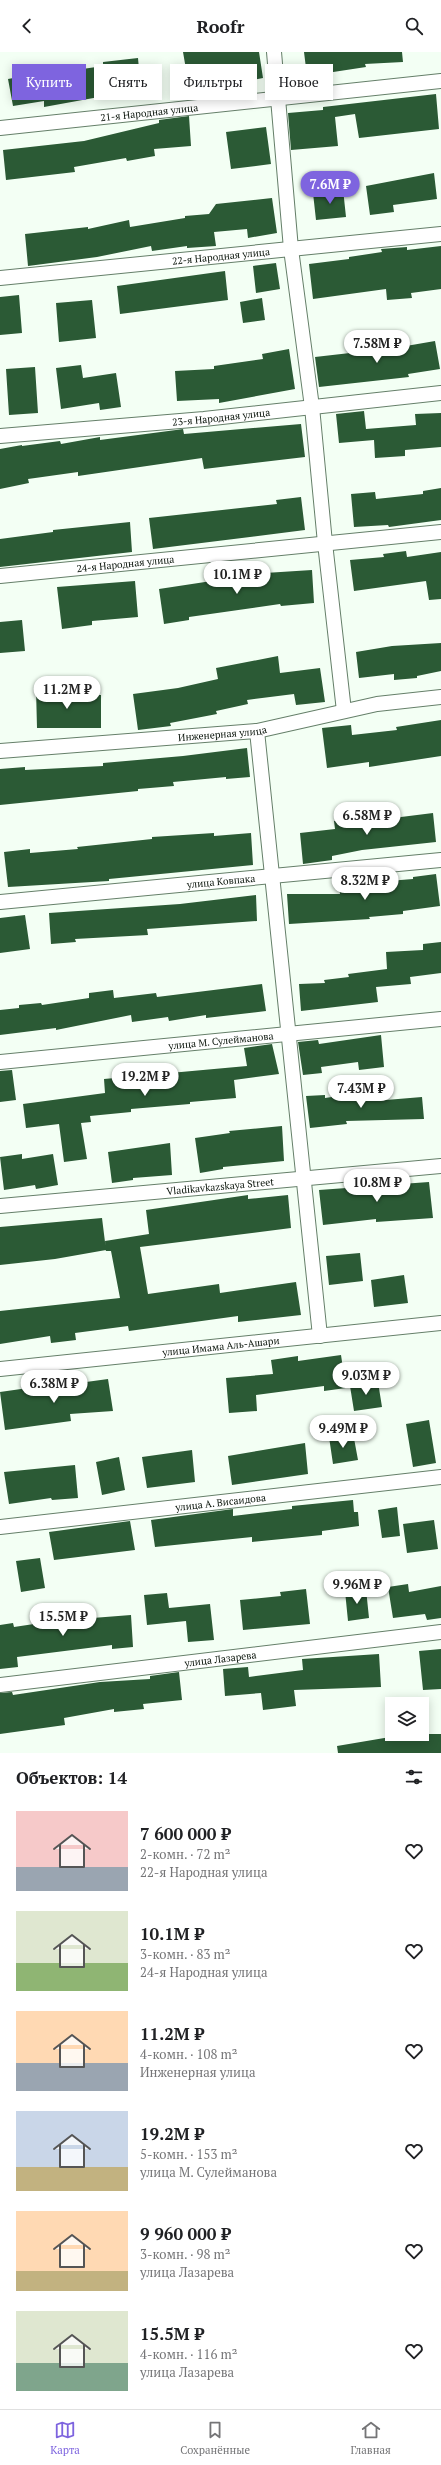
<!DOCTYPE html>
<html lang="ru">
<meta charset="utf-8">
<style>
body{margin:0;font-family:"PT Serif",serif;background:#f2f2f2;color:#202124;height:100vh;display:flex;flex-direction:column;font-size:15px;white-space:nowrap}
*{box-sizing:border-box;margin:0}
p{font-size:13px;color:#757577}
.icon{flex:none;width:22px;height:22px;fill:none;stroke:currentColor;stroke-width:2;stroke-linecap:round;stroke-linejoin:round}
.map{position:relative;height:1701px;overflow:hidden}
.drawer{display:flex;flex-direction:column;background:#fff;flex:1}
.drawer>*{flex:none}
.guide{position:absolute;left:12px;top:12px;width:417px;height:36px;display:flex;gap:8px}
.controls{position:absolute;left:385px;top:1645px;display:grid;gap:8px}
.controls a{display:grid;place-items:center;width:44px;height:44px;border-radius:0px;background:#fff;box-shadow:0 2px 10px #0003;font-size:20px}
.price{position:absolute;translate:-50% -34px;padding:0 9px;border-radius:14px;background:#fff;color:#222;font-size:13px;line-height:26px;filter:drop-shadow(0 1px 2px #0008)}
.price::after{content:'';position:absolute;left:50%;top:24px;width:12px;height:9px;margin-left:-6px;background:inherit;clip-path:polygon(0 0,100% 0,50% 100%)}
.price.selected{background:#7e64df;color:#fff}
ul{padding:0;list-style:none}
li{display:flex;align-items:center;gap:12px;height:100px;padding:0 16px}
li span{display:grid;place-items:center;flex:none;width:112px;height:80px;border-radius:0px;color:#555}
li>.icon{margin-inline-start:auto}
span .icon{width:48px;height:48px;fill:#fffc;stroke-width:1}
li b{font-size:17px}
h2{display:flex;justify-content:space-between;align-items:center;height:48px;padding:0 16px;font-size:17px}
.chip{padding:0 14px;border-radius:0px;background:#fff;box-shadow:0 2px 10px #0003;font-size:14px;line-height:36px}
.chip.selected{background:#7e64df;color:#fff}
header{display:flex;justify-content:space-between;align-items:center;height:52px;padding:0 16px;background:#fff;font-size:18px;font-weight:700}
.menu{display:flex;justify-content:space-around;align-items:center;height:56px;border-top:1px solid #e0e0e0;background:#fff;font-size:11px;color:#757577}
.menu a{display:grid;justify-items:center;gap:2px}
.menu .selected{color:#7e64df}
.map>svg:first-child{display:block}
.building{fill:#2b5a35}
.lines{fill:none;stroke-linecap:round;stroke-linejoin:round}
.minor-casing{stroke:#657f69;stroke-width:16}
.minor{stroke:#fff;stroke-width:14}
.labels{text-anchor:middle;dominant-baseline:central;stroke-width:4;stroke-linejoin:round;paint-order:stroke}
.street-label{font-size:10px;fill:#09130a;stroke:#fff}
</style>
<header><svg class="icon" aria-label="back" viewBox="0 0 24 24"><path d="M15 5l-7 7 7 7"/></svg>Roofr<svg class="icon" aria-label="search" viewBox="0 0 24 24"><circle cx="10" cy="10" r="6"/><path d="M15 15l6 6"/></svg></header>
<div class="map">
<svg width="441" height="1701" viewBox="0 0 441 1701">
<rect width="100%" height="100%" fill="#f3fff4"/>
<path class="building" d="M183,0h76l4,26 -27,5 -2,-11 -46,9z
M304,0h98l1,10 -38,2 1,3 -59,9z
M138,6l3,34 -42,5 -55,10v-6l-31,5 -5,-27 32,-6v-2l22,-3v4l41,-6v-4z
M436,42l3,35 -80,9 -4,-24 -20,3 3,29 -47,4 -3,-37 35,-3v-3z
M189,64l2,30 -37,3 1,7 -28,5 -1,-3 -52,9 1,5 -69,8 -3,-30 81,-9 75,-18v-3z
M266,75l5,37 -40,5 -5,-37z
M434,121l3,26 -44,6 1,7 -24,3 -4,-29z
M343,137l3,28 -30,3 -3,-27z
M272,146l5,35 -29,5 -1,-9 -33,3 2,14 -29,2v-2l-35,5 -1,-5 -54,11 -69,9 -3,-32 63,-7v2l41,-9 1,7 55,-9v-2l24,-2 7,-10z
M441,194v43l-30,4 1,5 -25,2 -1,-11 -73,10 -4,-35 40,-5v-2l33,-5 -1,-3 26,-2v3z
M276,211l4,26 -24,4 -3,-27z
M225,219l3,29 -108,14 -3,-28z
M19,243l3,38 -22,2v-38z
M262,246l3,22 -22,3 -3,-21z
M92,248l4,38 -37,4 -3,-39z
M435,289l5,28 -32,5 1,3 -90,10 -4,-30 35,-4v-3l34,-6 22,-1v3z
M289,297l6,40 -76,14v-4l-42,2 -2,-30 39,-2v-3l49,-7 -1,-5z
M81,313l2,13 33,-5 5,34 -21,3 -1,-7 -38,6 -5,-41z
M35,315l3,46 -29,2 -3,-46z
M364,359l2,18 50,-4 -1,-11 26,-1v34l-36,3v6l-30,2 -1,-18 -35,3 -3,-29z
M301,372l4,33 -101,12 -2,-11 -124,18v-4l-50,7 1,4 -29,6v-40l22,-4v1l38,-5 1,3 39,-7v3l76,-10 7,-1 1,5z
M441,436v32l-52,7 -1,-2 -34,2 -3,-33 24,-2 1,7 47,-5v-3z
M301,445l4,33 -152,19 -4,-31 128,-14 -1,-4z
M130,470l2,30 -132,15v-28l53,-7v-2z
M406,499l1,6 34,-5v47l-12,1 -3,-19 -72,10 -4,-31 34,-3 -1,-3z
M312,518l2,33 -33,3 -1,-2 -91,13v3l-25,4 -5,-35 106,-16z
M135,529l3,36 -46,4v4l-30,4 -5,-42z
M22,568l3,31 -25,2v-31z
M441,591v28l-24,5v2l-23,2v-6l-35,4 -3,-26 36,-6z
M278,604l2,17 40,-5 5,34 -29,3 -2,-11 -47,6 1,4 -32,7 1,3 -47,9 1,3 -33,4 -5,-36 45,-6 40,-9 -2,-11z
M65,636v7h36v33h-64l-1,-39z
M441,668v36l-72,11v-5l-42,6 -5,-40 29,-3 1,10 45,-5 -1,-3z
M247,696l3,29 -24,2v-2l-53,5 1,4 -36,3v2l-138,14v-36l25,-2v3l78,-4v-3l80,-7z
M393,760v6l40,-5 3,29 -74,8 -30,6v4l-29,4 -3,-31 35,-4 -1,-8z
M214,781v3l37,-3 2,32 -144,14v2l-101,6 -4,-35 26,-3v4l48,-4 -1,-2 75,-8v-2z
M436,822l4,32 -37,5v3l-34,3 1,2 -81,5 -2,-30h53l-1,-9 74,-6v-2z
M256,843l1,26 -110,8 1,6 -73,4 1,3 -25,2 -2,-31 131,-9z
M25,863l5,34 -30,4v-35z
M441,890v31l-31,4 1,7 -35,3 2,15 -77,9 -2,-27 26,-1 -1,-3 25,-3 -1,-3 39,-5 -1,-17 37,-2v-6z
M262,932l4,27 -60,7v-3l-37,6 -1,-4 -36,5 -1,-7 -75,15v-2l-56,7v-25l19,-2v-3l22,-2 1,2 47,-7v-5l24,-3 1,8 42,-5 1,4z
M381,983l3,32 -25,3 -1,-8 -37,5 1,6 -19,2 -5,-33 20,-2 1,4z
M272,992l7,30 -45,6 2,18 -46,4v2l-59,5v3l-41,4 1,6 -10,1 6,36 -23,3 -5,-38 -33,4 -3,-24 82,-11 -1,-14 143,-13 -3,-18z
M12,1018l4,30 -16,2v-31z
M386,1040v8l36,-3 2,22 -78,2 1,3 -37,4 -4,-32 19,-1v3l27,-4z
M282,1074l2,35 -61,6v2l-23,4 -5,-35 35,-5 -1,-2z
M170,1091l2,32 -39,3v2l-21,3 -4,-31z
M22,1102v5l31,-5 5,31 -22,4 -1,-4 -31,5 -4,-33z
M429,1130l4,36 -57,4v-3l-53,6 -4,-35z
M248,1143v4l40,-4 3,33 -151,19 8,47 71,-10 1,9 76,-11 5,33 -63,7v-6l-109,15 -1,-5 -53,7 1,7 -25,3 -1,-7 -50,8v-33l120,-13 -9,-47h-5l-1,-10 44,-7 -3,-24z
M102,1166l4,32 -51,9 -55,6v-38z
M360,1201l3,28 -34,4 -3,-29z
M404,1223l4,28 -34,4 -3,-27z
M341,1303l5,33 -22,3v-5l-68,9 1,16 -28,2 -3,-35 47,-4 -2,-14 27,-4v5z
M108,1327l5,32 -43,3 1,7 -66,9 -5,-38 28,-4v2z
M378,1330l4,25 -28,4 -4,-25z
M429,1368l7,43 -23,4 -7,-43z
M353,1381l5,27 -25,4 -4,-27z
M305,1391l3,31 -76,11 -4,-29z
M192,1398l3,32 -48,6 -5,-31z
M119,1405l6,33 -23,5 -6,-33z
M75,1413l3,33 -26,2 -1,-2 -42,6 -5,-32z
M353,1448l1,12h4l1,14 -37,5v4l-70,7v-5l-97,10 -4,-27 82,-11v7l59,-7v-3z
M397,1455l3,29 -18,2 -4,-28z
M434,1468l4,29 -31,4 -4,-29z
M130,1469l5,29 -81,10 -5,-28z
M40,1506l5,30 -24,4 -5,-31z
M408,1532l1,8 32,-6v32l-14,2 -2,-6 -32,4 -5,-31z
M306,1537l4,35 -67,6 -3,-30 41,-4 -1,-4z
M366,1537l3,29 -21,3 -3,-30z
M167,1541l2,15 41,-4 4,36 -26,2 -2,-21 -39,4 -3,-30z
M131,1563l2,32 -21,2v-4l-95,12 1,10 -18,2v-44l13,-2 1,4 40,-6z
M441,1597v40l-18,1 -4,-39z
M379,1602l2,33 -87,3 2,16 -33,4 -2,-17 -36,3 -2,-27 25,-2 1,10 54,-7 -1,-11z
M179,1620l3,28 -39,4 1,5 -30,3v-3l-50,9 1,7 -65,9v-41l12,-1 1,3 87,-13 50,-3v-3z
M408,1682h33v19h-103l-1,-7z"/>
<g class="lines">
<defs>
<g id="minor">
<path d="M274,0l17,197 21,158 13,136 19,168"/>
<path id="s1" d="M0,76l441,-47"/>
<path id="s2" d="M0,226l441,-44"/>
<path id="s3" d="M0,384l204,-17 237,-26"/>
<path id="s4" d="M0,524l441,-44"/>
<path d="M257,679l63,605"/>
<path id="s5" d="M0,699l257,-20 120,-27 64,-7"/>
<path id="s6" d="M0,850l441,-42"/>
<path id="s7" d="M0,1010l441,-43"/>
<path id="s8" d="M0,1154l441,-40"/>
<path id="s9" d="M0,1317l441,-46"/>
<path id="s10" d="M0,1475l441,-50"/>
<path id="s11" d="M0,1633l441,-53"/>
</g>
</defs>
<use href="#minor" class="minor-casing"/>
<use href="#minor" class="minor"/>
</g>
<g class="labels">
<g class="street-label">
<text stroke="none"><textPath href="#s1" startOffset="150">21-я Народная улица</textPath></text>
<text stroke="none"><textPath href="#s2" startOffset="222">22-я Народная улица</textPath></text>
<text stroke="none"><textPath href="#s3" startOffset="222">23-я Народная улица</textPath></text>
<text stroke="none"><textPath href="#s4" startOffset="126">24-я Народная улица</textPath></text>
<text stroke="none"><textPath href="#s5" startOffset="223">Инженерная улица</textPath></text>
<text stroke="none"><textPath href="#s6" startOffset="222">улица Ковпака</textPath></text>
<text stroke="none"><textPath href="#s7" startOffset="222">улица М. Сулейманова</textPath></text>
<text stroke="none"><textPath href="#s8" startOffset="221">Vladikavkazskaya Street</textPath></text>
<text stroke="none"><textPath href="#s9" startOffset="222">улица Имама Аль-Ашари</textPath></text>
<text stroke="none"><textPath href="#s10" startOffset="222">улица А. Висаидова</textPath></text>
<text stroke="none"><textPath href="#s11" startOffset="222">улица Лазарева</textPath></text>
</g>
</g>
</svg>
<div class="controls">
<a><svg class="icon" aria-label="layers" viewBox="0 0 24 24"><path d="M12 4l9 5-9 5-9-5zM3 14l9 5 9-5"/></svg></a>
</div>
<b class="price selected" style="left:330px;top:153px">7.6M ₽</b>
<b class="price" style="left:377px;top:312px">7.58M ₽</b>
<b class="price" style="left:237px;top:543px">10.1M ₽</b>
<b class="price" style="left:67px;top:658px">11.2M ₽</b>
<b class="price" style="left:367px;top:784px">6.58M ₽</b>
<b class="price" style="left:365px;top:849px">8.32M ₽</b>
<b class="price" style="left:145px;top:1045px">19.2M ₽</b>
<b class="price" style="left:361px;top:1057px">7.43M ₽</b>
<b class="price" style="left:377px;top:1151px">10.8M ₽</b>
<b class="price" style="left:366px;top:1344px">9.03M ₽</b>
<b class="price" style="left:54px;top:1352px">6.38M ₽</b>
<b class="price" style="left:343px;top:1397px">9.49M ₽</b>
<b class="price" style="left:357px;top:1553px">9.96M ₽</b>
<b class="price" style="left:63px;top:1585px">15.5M ₽</b>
<div class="guide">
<a class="chip selected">Купить</a>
<a class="chip">Снять</a>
<a class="chip">Фильтры</a>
<a class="chip">Новое</a>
</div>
</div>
<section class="drawer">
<h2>Объектов: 14<svg class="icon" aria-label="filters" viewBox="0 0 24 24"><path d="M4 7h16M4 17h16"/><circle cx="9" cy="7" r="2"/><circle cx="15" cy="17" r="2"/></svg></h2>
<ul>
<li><span style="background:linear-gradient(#f6c9c9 70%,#9aa5b1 0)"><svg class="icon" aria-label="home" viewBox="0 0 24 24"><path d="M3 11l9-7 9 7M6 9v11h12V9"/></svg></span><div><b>7 600 000 ₽</b><p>2-комн. · 72 m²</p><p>22-я Народная улица</p></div><svg class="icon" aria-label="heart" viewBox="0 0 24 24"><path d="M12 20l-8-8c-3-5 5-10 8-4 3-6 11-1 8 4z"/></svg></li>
<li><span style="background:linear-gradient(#dfe7d0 65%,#8fb573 0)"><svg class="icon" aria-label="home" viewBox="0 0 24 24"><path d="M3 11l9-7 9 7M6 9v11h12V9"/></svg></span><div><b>10.1M ₽</b><p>3-комн. · 83 m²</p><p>24-я Народная улица</p></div><svg class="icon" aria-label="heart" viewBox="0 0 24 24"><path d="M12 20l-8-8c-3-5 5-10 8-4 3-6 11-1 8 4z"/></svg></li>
<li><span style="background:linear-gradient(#ffd9b3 65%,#9aa5b1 0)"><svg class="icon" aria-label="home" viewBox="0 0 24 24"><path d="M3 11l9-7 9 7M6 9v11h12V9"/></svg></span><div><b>11.2M ₽</b><p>4-комн. · 108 m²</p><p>Инженерная улица</p></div><svg class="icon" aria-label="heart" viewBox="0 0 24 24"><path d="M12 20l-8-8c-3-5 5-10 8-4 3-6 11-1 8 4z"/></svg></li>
<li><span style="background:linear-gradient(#c9d6e8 70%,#c2b280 0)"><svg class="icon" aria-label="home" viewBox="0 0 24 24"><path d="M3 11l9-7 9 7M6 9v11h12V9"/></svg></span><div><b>19.2M ₽</b><p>5-комн. · 153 m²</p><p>улица М. Сулейманова</p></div><svg class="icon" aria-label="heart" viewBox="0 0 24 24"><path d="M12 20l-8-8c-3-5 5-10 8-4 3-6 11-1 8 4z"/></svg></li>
<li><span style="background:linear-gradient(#ffd9b3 75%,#c2b280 0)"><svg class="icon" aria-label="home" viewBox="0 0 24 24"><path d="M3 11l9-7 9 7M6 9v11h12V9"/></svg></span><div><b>9 960 000 ₽</b><p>3-комн. · 98 m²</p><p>улица Лазарева</p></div><svg class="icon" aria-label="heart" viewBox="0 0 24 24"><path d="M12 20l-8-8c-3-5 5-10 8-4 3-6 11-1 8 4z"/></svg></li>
<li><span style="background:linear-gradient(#dfe7d0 65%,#7fa58c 0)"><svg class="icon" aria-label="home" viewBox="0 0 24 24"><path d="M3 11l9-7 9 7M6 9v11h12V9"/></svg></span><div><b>15.5M ₽</b><p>4-комн. · 116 m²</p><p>улица Лазарева</p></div><svg class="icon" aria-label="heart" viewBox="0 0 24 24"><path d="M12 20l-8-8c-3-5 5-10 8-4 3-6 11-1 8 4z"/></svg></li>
</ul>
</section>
<nav class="menu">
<a class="selected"><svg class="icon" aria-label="map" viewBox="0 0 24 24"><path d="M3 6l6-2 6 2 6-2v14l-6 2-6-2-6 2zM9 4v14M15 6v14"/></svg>Карта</a>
<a><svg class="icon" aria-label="saved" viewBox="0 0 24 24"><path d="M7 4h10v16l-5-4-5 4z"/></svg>Сохранённые</a>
<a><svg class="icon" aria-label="home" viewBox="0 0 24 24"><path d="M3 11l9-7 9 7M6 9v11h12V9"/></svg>Главная</a>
</nav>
